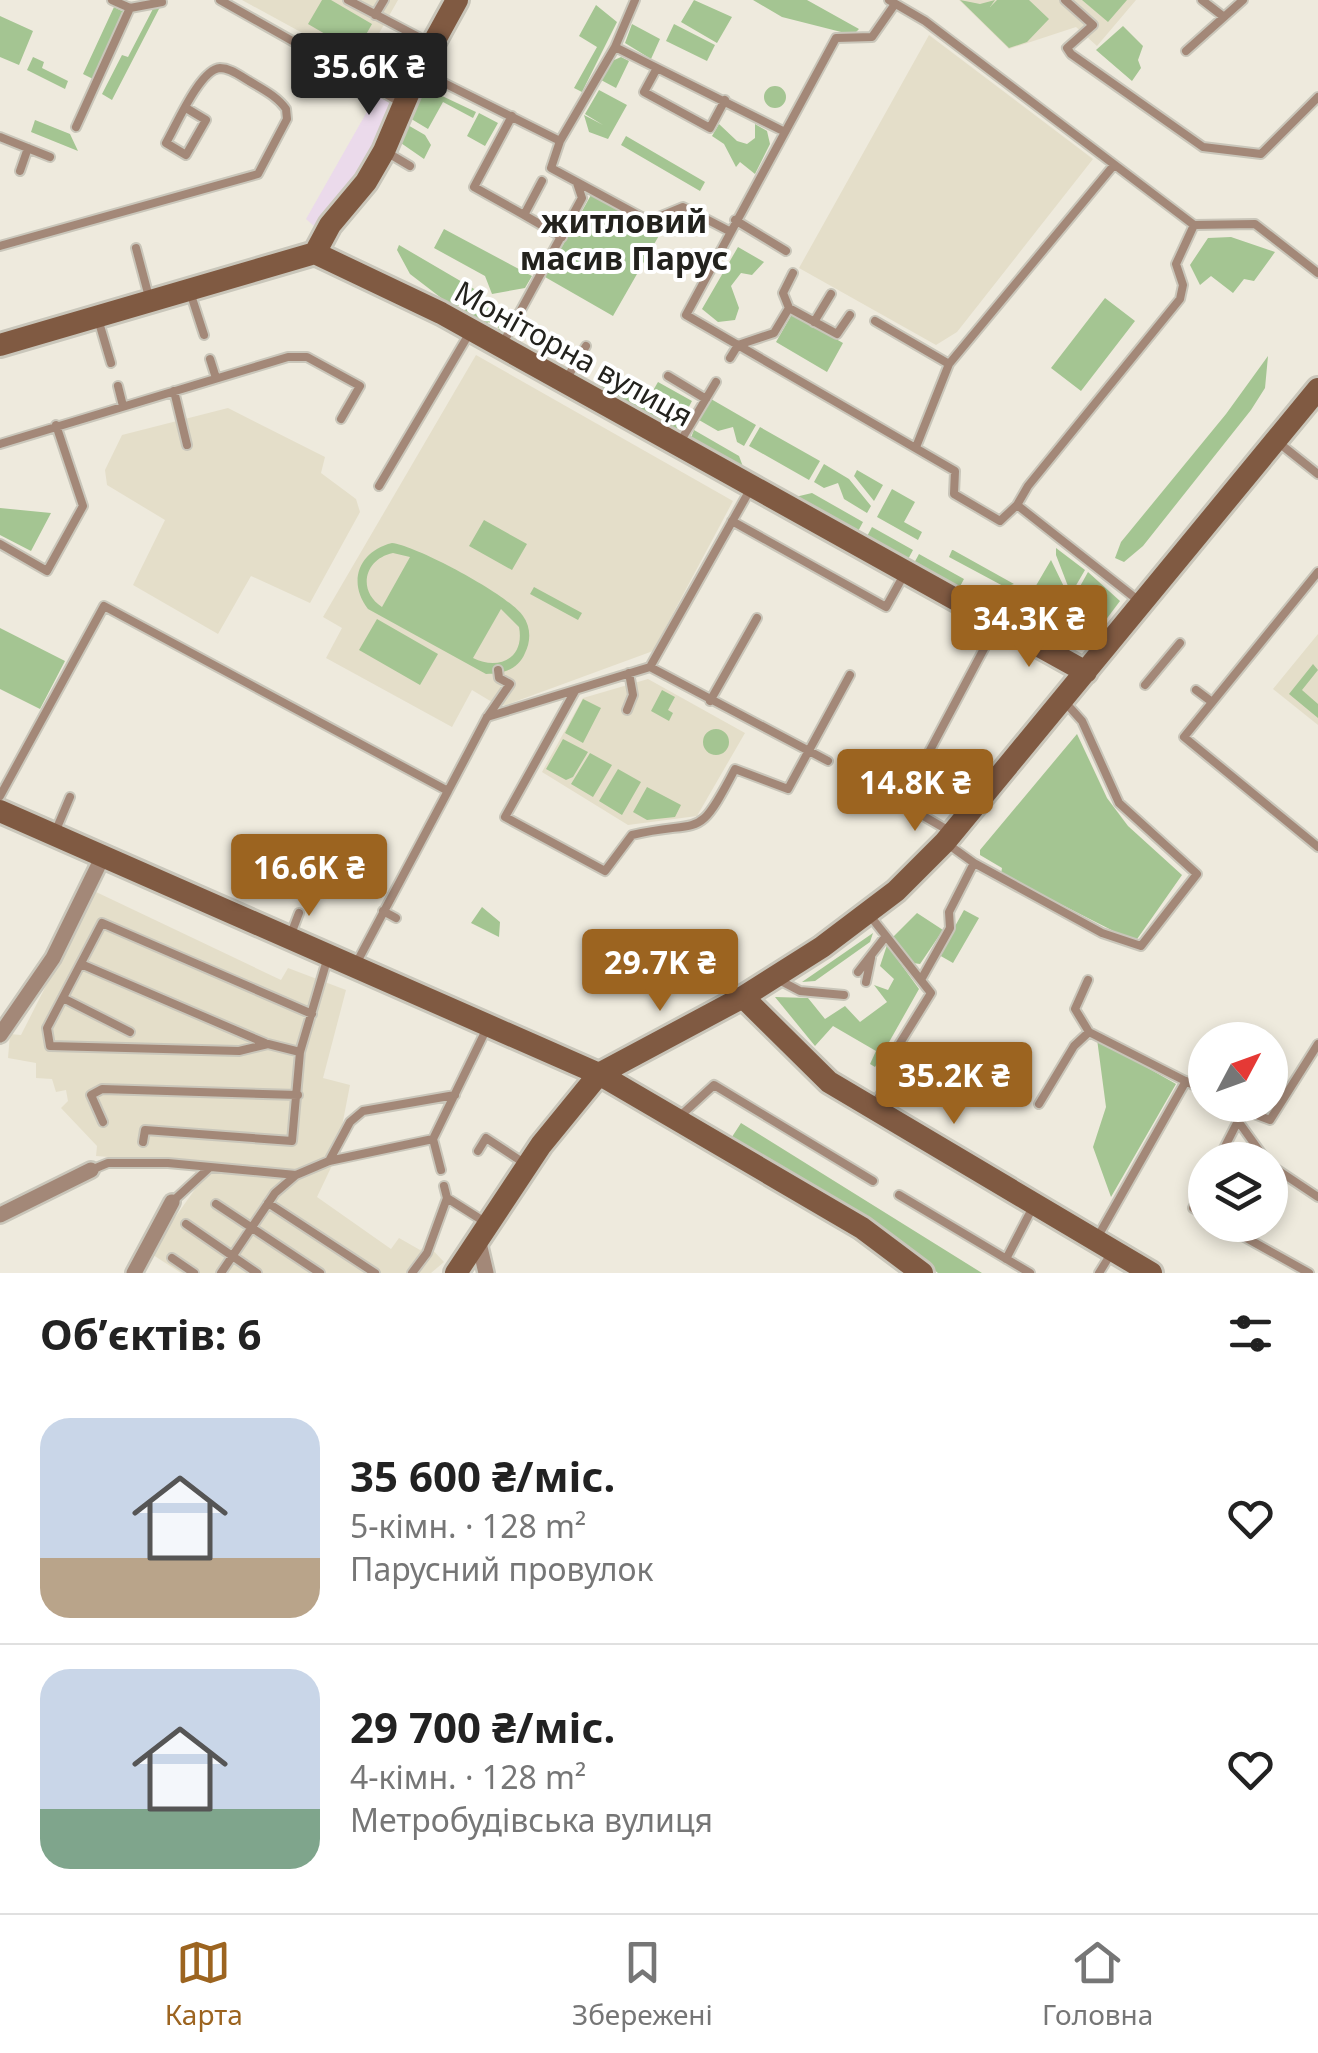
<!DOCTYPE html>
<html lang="uk">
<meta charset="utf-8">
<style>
body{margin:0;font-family:"Noto Sans",sans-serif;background:#f6f6f6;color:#222;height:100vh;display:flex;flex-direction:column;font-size:38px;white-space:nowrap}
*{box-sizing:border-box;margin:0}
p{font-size:32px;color:#767676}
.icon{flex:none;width:55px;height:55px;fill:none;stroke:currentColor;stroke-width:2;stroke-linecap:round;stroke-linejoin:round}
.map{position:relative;height:1273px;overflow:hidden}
.sheet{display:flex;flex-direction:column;background:#fff;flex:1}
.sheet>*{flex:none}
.needle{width:65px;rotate:49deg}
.fabs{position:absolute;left:1188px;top:1022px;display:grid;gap:20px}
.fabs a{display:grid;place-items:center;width:100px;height:100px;border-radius:50%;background:#fff;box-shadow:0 5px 15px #0003;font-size:50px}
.price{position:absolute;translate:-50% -85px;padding:0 22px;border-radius:10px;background:#9c6420;color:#fff;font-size:32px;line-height:65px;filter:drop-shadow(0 2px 5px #0008)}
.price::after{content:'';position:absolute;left:50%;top:60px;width:30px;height:22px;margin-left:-15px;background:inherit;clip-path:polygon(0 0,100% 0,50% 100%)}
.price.active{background:#222;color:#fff}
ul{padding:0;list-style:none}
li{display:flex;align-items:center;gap:30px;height:250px;padding:0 40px}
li+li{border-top:2px solid #e0e0e0}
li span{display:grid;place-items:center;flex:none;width:280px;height:200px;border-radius:30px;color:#555}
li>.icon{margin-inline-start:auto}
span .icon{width:120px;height:120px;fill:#fffc;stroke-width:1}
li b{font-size:42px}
h2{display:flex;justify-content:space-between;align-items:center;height:120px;padding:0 40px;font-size:42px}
.dock{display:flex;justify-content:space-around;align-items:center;height:140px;border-top:2px solid #e0e0e0;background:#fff;font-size:28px;color:#767676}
.dock a{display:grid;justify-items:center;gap:5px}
.dock .active{color:#9c6420}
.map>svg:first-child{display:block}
.commercial{fill:#ebdaeb}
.built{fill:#e4dec9}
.green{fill:#a4c592;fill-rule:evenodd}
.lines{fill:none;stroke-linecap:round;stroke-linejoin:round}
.lane-casing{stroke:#c9c6ba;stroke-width:12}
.street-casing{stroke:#c9c6ba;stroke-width:20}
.secondary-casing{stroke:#c9c6ba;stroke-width:28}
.lane{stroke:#a38878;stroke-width:8}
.street{stroke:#a38878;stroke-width:15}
.secondary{stroke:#805a42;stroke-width:22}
.labels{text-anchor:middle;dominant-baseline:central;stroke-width:8;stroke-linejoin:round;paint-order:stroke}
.street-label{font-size:30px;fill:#23221d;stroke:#fff}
.neighbourhood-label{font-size:32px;font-weight:bold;fill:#23221d;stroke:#fff}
</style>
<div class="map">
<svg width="1318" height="1273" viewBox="0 0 1318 1273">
<rect width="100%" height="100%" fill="#eeeadd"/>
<path class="commercial" d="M377,94l20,12 -55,94 -28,26 -8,-7z"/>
<path class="built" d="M242,0h156l-37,65z
M959,0h177l-39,46 -21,-19 -67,22z
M929,35l164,124 -136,173 -21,13 -137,-77z
M476,355l257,146 -80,150 -147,54h-9l-25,-15 -20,37 -126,-69 16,-30 -19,-11z
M228,408l97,49 -4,16 35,26 4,13 -50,91 -59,-27 -33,58 -85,-49 32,-65 -58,-35 -2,-15 17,-35z
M1318,634v91l-45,-36z
M648,679l97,54 -48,83 -69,9 -86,-53 41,-74z
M94,891l187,89 7,-12 58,22 -23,88 27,7 -14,72 -19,40 74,52 8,-11 21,12 8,-5 16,17 -13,11h-250l-31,-20 62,-88 -116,-9 1,-10 -36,-38 7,-7 -2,-11 -10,2 -4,-13 -16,-1v-15l-28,-5 2,-24 11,1z"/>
<path class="green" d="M322,0h9l41,24 -16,28 -48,-28z
M694,0l38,17 -15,26 -36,-21z
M753,0h54l52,29 -6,6 -71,-18z
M960,0l20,4 15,-4 -5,7 7,-7h32l20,19 -22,23 -18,6z
M1082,0h45l-19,22z
M155,5l5,2 -48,93 -10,-6 20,-39 6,2z
M596,5l21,17 -35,70 -8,-4 23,-41 -18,-11z
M114,7l10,5 -31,67 -10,-5z
M0,16l33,15 -14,34 -19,-8z
M632,24l28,15 -9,20 -26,-16z
M674,24l41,21 -8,16 -41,-20z
M1123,26l20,20 -5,14 3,8 -9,13 -36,-31z
M33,57l11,5 -2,6 26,13 -3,8 -38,-19z
M621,57l8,4 -13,27 -15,-8 11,-19z
M764 97a11 11 0 1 1 22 0a11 11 0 1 1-22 0Z
M421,86l55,26 -3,6 -30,-16 -15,27 -20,-12z
M599,90l28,15 -19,34 -19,-7 -5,-17 19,10 -18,-11z
M479,113l19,10 -13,23 -18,-10z
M35,120l35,14 8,17 -47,-19z
M406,124l19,11 6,10 -7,14 -26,-18z
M719,124l18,17 10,3 8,-6v-14l12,7 3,13 -15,30 -15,-12 -4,5 -12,-23 -12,-8z
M626,136l79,46 -5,9 -79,-46z
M591,195l59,30 19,-7 -56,98 -68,-39z
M444,229l88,47 -7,12 -33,6 -7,-18 -51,-28z
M1231,237l44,15 -21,29 -10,-2 -11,14 -22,-17 -11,9 -10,-20 18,-27z
M399,245l82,48 3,5 -31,9 -43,-33 -13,-24z
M738,247l26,15 -12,13 -11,-2 -10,13 8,22 -4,12 -17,2 -16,-13z
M1105,298l30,23 -54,70 -30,-23z
M486,302l7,12 16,9 -16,16 6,-11 -11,-6 -5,8 -25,-18z
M792,314l51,29 -16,29 -51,-30z
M1268,356l-3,32 -14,22 -108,136 -19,16 -9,-4 6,-16 105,-128z
M604,382l76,41 -3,6 -78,-38z
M658,382l34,19 -7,13 -34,-20z
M711,399l45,26 -12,21 -7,-4 -4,-15 -15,4 -19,-11z
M760,427l60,34 -11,19 -60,-34z
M694,430l45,26 6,16 -55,-32z
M824,464l25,15 22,27 -4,7 -23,-14 -6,-16 -14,5 -10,-6z
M857,470l26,15 -9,16 -20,-25z
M892,489l23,13 -11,20 18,10 -4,8 -41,-23z
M812,493l51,29 -7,13 -65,-37z
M0,508l51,5 -20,38 -31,-16z
M484,520l43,24 -15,26 -43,-24z
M872,527l41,23 -7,13 -41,-23z
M392,543c25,3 117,52 131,73 8,11 8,25 2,37 -7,17 -23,21 -39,21l-118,-65c-21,-27 -9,-58 24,-66zM393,553l17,4 -28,50c-25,-16 -18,-48 11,-54zM501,609l18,18c6,31 -20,44 -46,31z
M1056,548l29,22 -14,24 -15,-39z
M952,550h1l61,34 -9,3 -56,-30z
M919,554l45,25 -7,13 -45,-25z
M1051,560l17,35 -12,23 -29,-17z
M1088,572l32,29 -27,36 -20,-38z
M534,587l48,26 -4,7 -48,-26z
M377,619l61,35 -18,31 -61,-35z
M0,628l65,33 -25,48 -40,-20z
M1313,664l5,6 -16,20 16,14v14l-29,-24z
M662,690l13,7 -7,13 5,3 -4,8 -18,-10z
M583,699l18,9 -18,35 -18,-10z
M703 742a13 13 0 1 1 26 0a13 13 0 1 1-26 0Z
M1077,734l30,64 21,28 54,49 -47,67 -134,-68 1,-6 -22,-13v-5z
M563,739l25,13 -15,25 -7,3 -20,-11z
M590,753l22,12 -19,32 -22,-13z
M618,769l23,13 -19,33 -23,-14z
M647,787l34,18 -6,12 -28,3 -14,-8z
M482,907l18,15 -1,15 -28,-14z
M964,910l15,8 -26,45 -14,-8z
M917,913l26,17 -23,34 -7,-1 -20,-26z
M873,933l-3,9 -55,39 -13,1z
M887,945l32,44 -44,78 -5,-3 6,-13 -43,-25 -18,20 -40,-49 33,1 17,21 20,-13 15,16 27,-20 -13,-17 14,5 6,-11 -14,-13z
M1097,1039l79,45 -65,113 -18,-50 13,-40z
M741,1123l241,150h-44l-71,-54 -137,-79z"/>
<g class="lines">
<defs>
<path id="lane" d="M220,0l180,102
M348,0l80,42
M635,0l-20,47 -55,94 -9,27 98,53 34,-14 48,25
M889,0l36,21 269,204 61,-1 63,49
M1065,0l28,25 -26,23 4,6 132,93 58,7 57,-57
M1202,0l22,17
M895,4l-23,33 -36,1 -150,277 269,156 -1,23 46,27 17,-16 122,96
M130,8l32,-6
M375,15l9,-15
M615,47l168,84
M1186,51l57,-51
M657,68l-13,24 66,36 15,-28
M422,72l138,69
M512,116l-38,71 50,28
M76,127l54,-119 -18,-8
M0,137l50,20
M388,153l22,13
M20,171l8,-23
M542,181l-18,34 38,22
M735,220l51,31
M0,246l258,-72 29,-55 -1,-10c-9,-13 -24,-20 -37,-28 -9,-5 -18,-13 -29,-13 -20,1 -44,58 -54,75l20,12 20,-35 -20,-12
M136,248l13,49
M191,295l13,40
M789,308l-6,-15 10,-20
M98,319l13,44
M875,321l74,43
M814,322l17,-28
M503,343l79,-145 -5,-15
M730,358l8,-13 36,-12 15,-25 48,26 13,-19
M210,359l6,19
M668,376l38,23
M567,378l19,-32
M118,386l5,20
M174,391l13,54
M680,442l36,-60
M1279,443l39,31
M0,444l288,-87h19l53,29 -19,33
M916,447l33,-83 165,-199
M379,486l90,-152
M1017,505l11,-19 152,-187 3,-14 -7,-21 18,-39
M732,521l154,86 19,-34
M0,544l47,27 36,-65 -27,-81
M1318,572l-134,165 134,110
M650,667l101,-179
M1145,685l35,-42
M1196,690l16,12
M575,691l-70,126 100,54 27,-36c71,-17 64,9 103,-66l53,20 62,-114
M710,701l47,-83
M627,710l6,-15 -4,-22
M487,717l163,-50 178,94
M851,774l100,58
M448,791l38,-72 24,-35 -11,-6 -1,-8
M0,796l104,-190 344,185 -91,171
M903,801l92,-173
M56,830l14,-33
M974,863l128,70 39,13 56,-72 -78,-71 -37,-82 -18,-20
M383,911l13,7
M871,917l60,76 -47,76 -2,23 -9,14
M291,934l8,-21
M81,964l184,79
M858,972l28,-36
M922,978l28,-50 -1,-16 25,-49 -25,-18
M779,980l21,11 44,4
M1088,980l-13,29 14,23 116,59
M866,982l5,-24
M63,998l67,34
M300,1052l-32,-8 -29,7 -189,-5 -3,-18 55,-105 210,91
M1039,1104l35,-58 15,-14
M1230,1105l40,15 48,-76
M678,1118l36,-33 159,96
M1238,1121l28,39
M103,1122l-12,-27 11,-6 196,6
M143,1142l2,-12 147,11 8,-89 27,-92
M478,1151l8,-13 38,25
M1218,1160l20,-39v-9
M329,1161l21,-39 13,-11 92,-16
M1270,1165l48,32
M91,1170l17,-7h60l128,12 33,-14 104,-22
M441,1170l-8,-31 53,-109
M1205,1185l-12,23 12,7
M444,1186l3,12 41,26
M899,1195l131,78
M172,1202l37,-34
M268,1203l107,70
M216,1204l104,69
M186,1224l71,49
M1223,1225l86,48
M1097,1238l89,-157
M172,1258l22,15
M1006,1259l28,-54
M221,1273l54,-80 21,-18
M412,1273l15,-20 20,-55
M1099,1273l13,-21"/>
<path id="street" d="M0,1035l53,-77 50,-102
M0,1215l91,-45
M479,1243l7,30
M134,1273l38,-71"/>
<path id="secondary" d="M315,253l15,-28 36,-43 18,-31 34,-80 39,-71
M0,345l315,-92 126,60 645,359
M0,811l599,263 263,154 60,45
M743,997l86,85 322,191
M456,1273l85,-128 58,-71 144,-77 79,-50 74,-56 49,-49 373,-453"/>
</defs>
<use href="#lane" class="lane-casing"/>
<use href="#street" class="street-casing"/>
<use href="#secondary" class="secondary-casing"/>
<use href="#lane" class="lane"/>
<use href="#street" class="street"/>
<use href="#secondary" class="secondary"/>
</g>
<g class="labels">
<g class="street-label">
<text transform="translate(574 353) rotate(29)">Моніторна вулиця</text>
</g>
<g class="neighbourhood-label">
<text x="624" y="220">житловий<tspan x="624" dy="37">масив Парус</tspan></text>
</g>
</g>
</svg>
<div class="fabs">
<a><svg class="needle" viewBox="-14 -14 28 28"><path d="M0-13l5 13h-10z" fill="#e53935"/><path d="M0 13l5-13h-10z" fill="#767676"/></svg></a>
<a><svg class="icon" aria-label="layers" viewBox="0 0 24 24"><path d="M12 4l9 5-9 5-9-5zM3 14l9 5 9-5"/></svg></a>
</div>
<b class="price active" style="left:369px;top:118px">35.6K ₴</b>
<b class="price" style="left:1029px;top:670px">34.3K ₴</b>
<b class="price" style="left:915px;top:834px">14.8K ₴</b>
<b class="price" style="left:309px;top:919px">16.6K ₴</b>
<b class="price" style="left:660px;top:1014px">29.7K ₴</b>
<b class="price" style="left:954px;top:1127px">35.2K ₴</b>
</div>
<section class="sheet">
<h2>Об’єктів: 6<svg class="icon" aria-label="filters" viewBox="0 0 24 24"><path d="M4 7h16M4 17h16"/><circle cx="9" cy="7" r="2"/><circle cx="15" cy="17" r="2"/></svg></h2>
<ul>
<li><span style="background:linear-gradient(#c9d6e8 70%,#b9a48a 0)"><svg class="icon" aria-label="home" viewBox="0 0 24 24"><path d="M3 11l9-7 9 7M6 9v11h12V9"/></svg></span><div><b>35 600 ₴/міс.</b><p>5-кімн. · 128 m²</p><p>Парусний провулок</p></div><svg class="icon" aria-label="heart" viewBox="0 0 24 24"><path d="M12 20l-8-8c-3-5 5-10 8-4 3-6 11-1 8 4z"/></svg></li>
<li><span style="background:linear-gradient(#c9d6e8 70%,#7fa58c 0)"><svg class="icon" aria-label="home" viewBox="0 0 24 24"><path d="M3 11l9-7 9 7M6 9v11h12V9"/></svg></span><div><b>29 700 ₴/міс.</b><p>4-кімн. · 128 m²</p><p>Метробудівська вулиця</p></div><svg class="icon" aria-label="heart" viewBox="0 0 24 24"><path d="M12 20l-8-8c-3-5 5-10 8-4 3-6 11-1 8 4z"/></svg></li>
</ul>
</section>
<nav class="dock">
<a class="active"><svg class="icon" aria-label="map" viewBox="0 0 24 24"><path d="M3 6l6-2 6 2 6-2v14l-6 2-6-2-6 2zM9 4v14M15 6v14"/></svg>Карта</a>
<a><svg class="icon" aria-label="saved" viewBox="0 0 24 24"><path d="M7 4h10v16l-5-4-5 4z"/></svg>Збережені</a>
<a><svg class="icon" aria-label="home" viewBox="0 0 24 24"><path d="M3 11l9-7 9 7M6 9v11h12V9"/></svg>Головна</a>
</nav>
